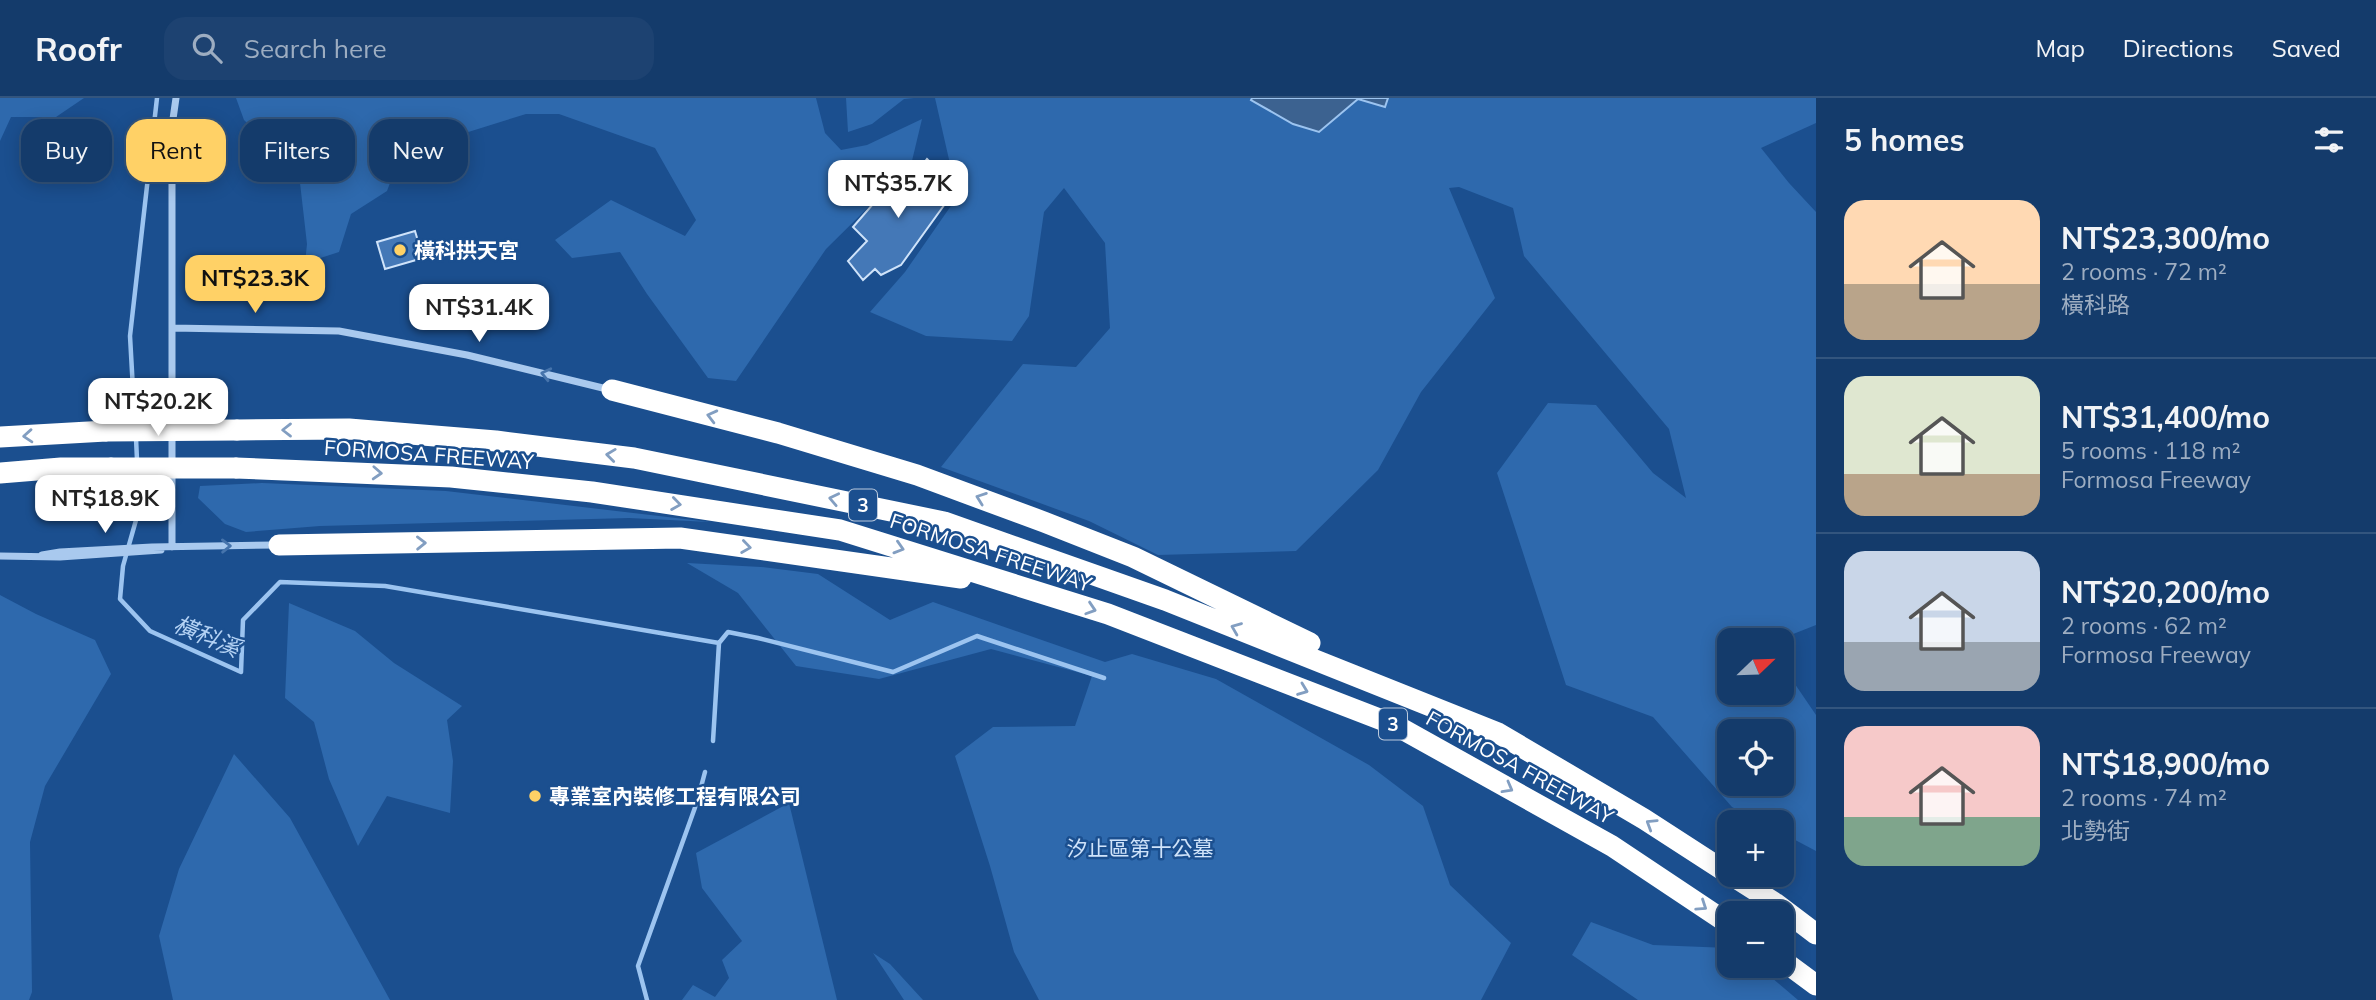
<!DOCTYPE html>
<meta charset="utf-8">
<style>
body{margin:0;font-family:Mulish,"Noto Sans TC",sans-serif;background:#1d4271;color:#f1f3f6;height:100vh;display:flex;flex-direction:column;font-size:26px;white-space:nowrap}
*{box-sizing:border-box;margin:0}
p{font-size:23px;color:#9dadc1}
.icon{flex:none;width:38px;height:38px;fill:none;stroke:currentColor;stroke-width:2;stroke-linecap:round;stroke-linejoin:round}
.map{position:relative;flex:1;overflow:hidden}
.side{display:flex;flex-direction:column;background:#143b6b;width:560px}
.side>*{flex:none}
.banner{position:absolute;left:21px;top:21px;width:665px;height:63px;display:flex;gap:14px}
.needle{width:46px;rotate:67deg}
.tools{position:absolute;left:1717px;top:530px;display:grid;gap:14px}
.tools a{display:grid;place-items:center;width:77px;height:77px;border-radius:14px;background:#143b6b;box-shadow:0 4px 18px #0003,0 0 0 2px #33557e;font-size:35px}
.price{position:absolute;translate:-50% -60px;padding:0 16px;border-radius:14px;background:#fff;color:#222;font-size:23px;line-height:46px;filter:drop-shadow(0 2px 4px #0008)}
.price::after{content:'';position:absolute;left:50%;top:42px;width:21px;height:16px;margin-left:-10px;background:inherit;clip-path:polygon(0 0,100% 0,50% 100%)}
.price.selected{background:#ffd166;color:#111}
ul{padding:0;list-style:none}
li{display:flex;align-items:center;gap:21px;height:175px;padding:0 28px}
li+li{border-top:2px solid #33557e}
li span{display:grid;place-items:center;flex:none;width:196px;height:140px;border-radius:21px;color:#555}
li>.icon{margin-inline-start:auto}
span .icon{width:84px;height:84px;fill:#fffc;stroke-width:1}
li b{font-size:30px}
h2{display:flex;justify-content:space-between;align-items:center;height:84px;padding:0 28px;font-size:30px}
.pill{padding:0 24px;border-radius:21px;background:#143b6b;box-shadow:0 4px 18px #0003,0 0 0 2px #33557e;font-size:24px;line-height:63px}
.pill.selected{background:#ffd166;color:#111}
header{display:flex;align-items:center;gap:42px;box-sizing:border-box;height:98px;padding:0 35px;background:#143b6b;border-bottom:2px solid #33557e}
header strong{font-size:33px}
nav{display:flex;gap:38px;margin-inline-start:auto;font-size:24px}
.search{width:490px;height:63px;background:#1d4271;display:flex;align-items:center;gap:18px;box-sizing:border-box;padding:0 24px;border-radius:21px;color:#9dadc1;font-size:26px}
main{display:flex;flex:1;min-height:0}
.map>svg:first-child{display:block}
.green{fill:#2e69ad;fill-rule:evenodd}
.water{fill:#3c6290;stroke:#9cc4f0;stroke-width:2}
.lines{fill:none;stroke-linecap:round;stroke-linejoin:round}
.stream{stroke:#9cc4f0;stroke-width:4.5}
.building{fill:#4478b7;stroke:#cfe3fa;stroke-width:2}
.minor{stroke:#a9c9ee;stroke-width:7}
.motorway{stroke:#fff;stroke-width:21}
.motorway-bridge{stroke:#fff;stroke-width:21}
.oneway{stroke:#4674ac}
.oneway2{stroke:#829ec1}
.poi-dot{fill:#ffd166;stroke:#1b4f8f;stroke-width:2.5}
.labels{text-anchor:middle;dominant-baseline:central;stroke-width:5;stroke-linejoin:round;paint-order:stroke}
.shield{fill:#1b4f8f;stroke:#bbcadd;stroke-width:2}
.shield-label{font-size:19px;font-weight:bold;fill:#fff}
.poi-label{font-size:21px;font-weight:bold;fill:#fff;stroke:#1b4f8f;text-anchor:start}
.street-label{font-size:21px;fill:#fff;stroke:#1b4f8f}
.park-label{font-size:21px;fill:#cfe3fa;stroke:#1b4f8f}
.water-label{font-size:23px;font-style:italic;fill:#b5d3f5;stroke:#1b4f8f}
</style>
<header>
<strong>Roofr</strong>
<div class="search"><svg class="icon" aria-label="search" viewBox="0 0 24 24"><circle cx="10" cy="10" r="6"/><path d="M15 15l6 6"/></svg>Search here</div>
<nav><a>Map</a><a>Directions</a><a>Saved</a></nav>
</header>
<main>
<div class="map">
<svg width="1816" height="902" viewBox="0 0 1816 902">
<rect width="100%" height="100%" fill="#1b4f8f"/>
<path class="green" d="M0,0h84l-28,19h-45l-11,24z
M236,0h580l9,35 16,17 26,-5 55,-26 -11,46 -85,84 -90,132 -28,-3 -61,-84 -27,-42 -48,6 -17,-18 56,-40 74,36 11,-16 -41,-72 -96,-34h-33l-125,39 -14,38 -36,23 -12,38 -34,11 2,-19 -8,-70 -55,-54z
M846,0h68l-10,1 -32,25 -24,8z
M935,0h423l27,8 3,-8h428v25l-55,25 28,35 27,29v413l-38,15h-49v53h53v-28l34,50v136l-34,-18v-11h-21l-29,-15 -79,-90 -87,-32 -69,-212 51,-70 48,2 57,68 33,25 -17,-69 -145,-173 -11,-48 -54,-21 -10,1 46,110 -74,94 -43,78 -82,81 -138,4 -69,-34 -148,-54 82,-103 53,3 34,-39 -5,-85 -41,-55 -20,24 -15,104 -17,25 -86,-5 -56,-24 35,-40 50,-72 -2,-23zM1729,634h53v52h-53z
M262,385l184,8 264,31 -81,-4 -309,8 -74,6 -21,-8 -27,-26 2,-12z
M687,465l74,4 57,7 72,46 43,-18 172,60 27,-8 84,25 153,86 54,41 27,79 61,58 -30,57h-442l-25,-48 -24,-86 -35,-110 38,-29 82,-1 17,-50 -101,-27 -112,30 -83,-13 -58,-73z
M0,497l36,19 59,26 16,34 -66,112 -15,56 2,150 -3,8h-29z
M289,505l66,28 39,32 68,43 -15,14 6,41 -3,52 -63,-17 -29,50 -29,-67 -15,-57 -29,-24z
M234,656l56,64 100,182h-217l-14,-64 20,-67z
M789,705l48,197h-155l11,-15 22,12 14,-19 -7,-18 20,-19 -40,-53 -6,-35z
M1591,824l62,23 76,3v18h29l40,34h-160l-66,-45z
M873,855l17,11 33,36h-19z"/>
<path class="water" d="M1252,0h136l-3,9 -27,-8 -39,33 -26,-8 -42,-24z"/>
<g class="lines">
<path class="stream" d="M135,327l-5,-89 27,-238
M136,340l1,22
M138,375l2,33 -17,60 -3,33 30,32 91,41 2,-52 37,-38 105,4 334,57 -6,98
M719,545l9,-11 30,6 135,34 84,-36 127,42
M647,902l-9,-34 59,-164 8,-30"/>
</g>
<path class="building" d="M927,61l14,14 -9,10 18,14 -49,68 -20,10 -6,-6 -12,11 -15,-19 19,-20 -14,-14 53,-61 9,8z
M415,133l8,27 -38,11 -8,-27z"/>
<g class="lines">
<path class="minor" d="M172,230l167,3 128,24 144,35
M172,449v-421l4,-28
M42,457l18,-3 92,-5 123,-2
M0,458l60,1 101,-7"/>
<path class="motorway" d="M612,292l166,43 139,42 127,47 89,35 177,86
M237,332l112,-1 147,12 138,17 310,64 221,78 333,133 146,86 85,55
M0,339l106,-6
M236,370l215,9 141,15 248,38 268,84 287,111 217,121 117,78
M0,375l61,-5h50
M279,447l401,-7 281,40
M1731,777l44,28 41,31
M1782,862l34,25"/>
<path class="motorway-bridge" d="M106,333l131,-1
M111,370h125"/>
</g>
<defs><path id="oneway-chevron" d="M-2-3.5L2.5 0L-2 3.5" fill="none" stroke-width="1.6" stroke-linecap="round" stroke-linejoin="round" transform="scale(1.75)"/></defs>
<g class="oneway">
<use href="#oneway-chevron" transform="translate(546 276) rotate(-167)"/>
<use href="#oneway-chevron" transform="translate(226 448) rotate(-1)"/>
</g>
<g class="oneway2">
<use href="#oneway-chevron" transform="translate(712 318) rotate(-166)"/>
<use href="#oneway-chevron" transform="translate(287 332) rotate(180)"/>
<use href="#oneway-chevron" transform="translate(28 338) rotate(176)"/>
<use href="#oneway-chevron" transform="translate(611 357) rotate(-173)"/>
<use href="#oneway-chevron" transform="translate(377 375) rotate(3)"/>
<use href="#oneway-chevron" transform="translate(981 400) rotate(-160)"/>
<use href="#oneway-chevron" transform="translate(834 401) rotate(-168)"/>
<use href="#oneway-chevron" transform="translate(676 406) rotate(8)"/>
<use href="#oneway-chevron" transform="translate(421 445) rotate(-1)"/>
<use href="#oneway-chevron" transform="translate(746 449) rotate(8)"/>
<use href="#oneway-chevron" transform="translate(899 450) rotate(17)"/>
<use href="#oneway-chevron" transform="translate(1091 511) rotate(18)"/>
<use href="#oneway-chevron" transform="translate(1236 530) rotate(-158)"/>
<use href="#oneway-chevron" transform="translate(1303 592) rotate(21)"/>
<use href="#oneway-chevron" transform="translate(1508 690) rotate(29)"/>
<use href="#oneway-chevron" transform="translate(1651 726) rotate(-148)"/>
<use href="#oneway-chevron" transform="translate(1702 808) rotate(34)"/>
</g>
<g class="poi-dot">
<circle cx="400" cy="152" r="7"/>
<circle cx="535" cy="698" r="7"/>
</g>
<g class="labels">
<g class="shield">
<rect x="849" y="391.5" width="28" height="31" rx="5"/>
<rect x="1379" y="610.5" width="28" height="31" rx="5"/>
</g>
<g class="shield-label">
<text x="863" y="407">3</text>
<text x="1393" y="626">3</text>
</g>
<g class="poi-label">
<text x="414" y="152">橫科拱天宮</text>
<text x="549" y="698">專業室內裝修工程有限公司</text>
</g>
<g class="street-label">
<text transform="translate(429 356) rotate(4)">FORMOSA FREEWAY</text>
<text transform="translate(991 454) rotate(18)">FORMOSA FREEWAY</text>
<text transform="translate(1520 669) rotate(29)">FORMOSA FREEWAY</text>
</g>
<g class="park-label">
<text x="1140" y="750">汐止區第十公墓</text>
</g>
<g class="water-label">
<text transform="translate(207 538) rotate(23)">橫科溪</text>
</g>
</g>
</svg>
<div class="tools">
<a><svg class="needle" viewBox="-14 -14 28 28"><path d="M0-13l5 13h-10z" fill="#e53935"/><path d="M0 13l5-13h-10z" fill="#9dadc1"/></svg></a>
<a><svg class="icon" aria-label="locate" viewBox="0 0 24 24"><circle cx="12" cy="12" r="6"/><path d="M12 2v4M12 18v4M2 12h4M18 12h4"/></svg></a>
<a>+</a>
<a>−</a>
</div>
<b class="price" style="left:898px;top:122px">NT$35.7K</b>
<b class="price selected" style="left:255px;top:217px">NT$23.3K</b>
<b class="price" style="left:479px;top:246px">NT$31.4K</b>
<b class="price" style="left:158px;top:340px">NT$20.2K</b>
<b class="price" style="left:105px;top:437px">NT$18.9K</b>
<div class="banner">
<a class="pill">Buy</a>
<a class="pill selected">Rent</a>
<a class="pill">Filters</a>
<a class="pill">New</a>
</div>
</div>
<section class="side">
<h2>5 homes<svg class="icon" aria-label="filters" viewBox="0 0 24 24"><path d="M4 7h16M4 17h16"/><circle cx="9" cy="7" r="2"/><circle cx="15" cy="17" r="2"/></svg></h2>
<ul>
<li><span style="background:linear-gradient(#ffd9b3 60%,#b9a48a 0)"><svg class="icon" aria-label="home" viewBox="0 0 24 24"><path d="M3 11l9-7 9 7M6 9v11h12V9"/></svg></span><div><b>NT$23,300/mo</b><p>2 rooms · 72 m²</p><p>橫科路</p></div></li>
<li><span style="background:linear-gradient(#dfe7d0 70%,#b9a48a 0)"><svg class="icon" aria-label="home" viewBox="0 0 24 24"><path d="M3 11l9-7 9 7M6 9v11h12V9"/></svg></span><div><b>NT$31,400/mo</b><p>5 rooms · 118 m²</p><p>Formosa Freeway</p></div></li>
<li><span style="background:linear-gradient(#c9d6e8 65%,#9aa5b1 0)"><svg class="icon" aria-label="home" viewBox="0 0 24 24"><path d="M3 11l9-7 9 7M6 9v11h12V9"/></svg></span><div><b>NT$20,200/mo</b><p>2 rooms · 62 m²</p><p>Formosa Freeway</p></div></li>
<li><span style="background:linear-gradient(#f6c9c9 65%,#7fa58c 0)"><svg class="icon" aria-label="home" viewBox="0 0 24 24"><path d="M3 11l9-7 9 7M6 9v11h12V9"/></svg></span><div><b>NT$18,900/mo</b><p>2 rooms · 74 m²</p><p>北勢街</p></div></li>
</ul>
</section>
</main>
